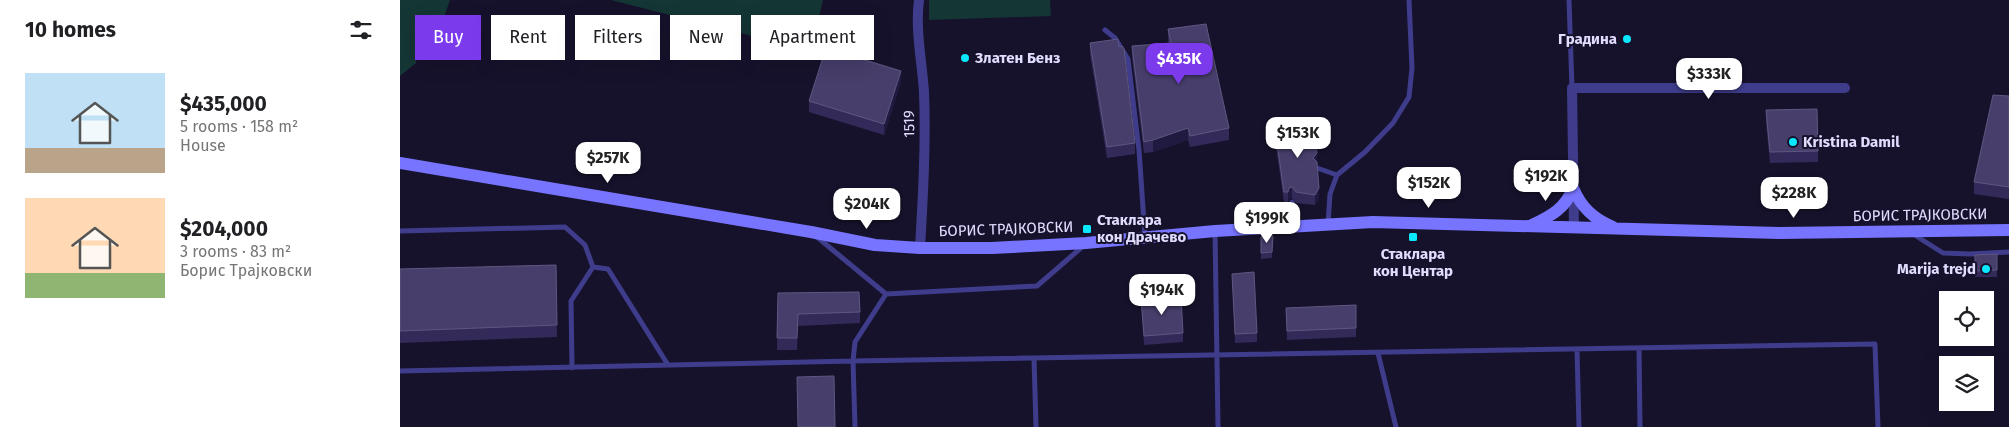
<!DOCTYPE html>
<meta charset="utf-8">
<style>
body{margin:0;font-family:"Fira Sans",sans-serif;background:#f2f2f2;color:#202124;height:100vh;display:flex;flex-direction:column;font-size:19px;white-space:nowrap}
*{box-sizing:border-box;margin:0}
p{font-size:16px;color:#757577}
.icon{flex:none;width:28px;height:28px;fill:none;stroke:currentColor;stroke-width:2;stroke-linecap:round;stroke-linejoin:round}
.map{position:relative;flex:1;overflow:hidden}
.details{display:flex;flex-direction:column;background:#fff;width:400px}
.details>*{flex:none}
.guide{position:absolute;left:15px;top:15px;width:475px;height:45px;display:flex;gap:10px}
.buttons{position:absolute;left:1539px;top:291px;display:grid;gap:10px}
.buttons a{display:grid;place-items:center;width:55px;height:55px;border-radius:0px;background:#fff;box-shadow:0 5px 20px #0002;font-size:25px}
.price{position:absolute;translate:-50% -42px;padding:0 11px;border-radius:10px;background:#fff;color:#222;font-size:16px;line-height:32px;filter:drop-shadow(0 1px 2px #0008)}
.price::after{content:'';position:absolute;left:50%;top:30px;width:15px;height:11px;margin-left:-8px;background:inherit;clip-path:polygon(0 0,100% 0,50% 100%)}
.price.on{background:#7c3aed;color:#fff}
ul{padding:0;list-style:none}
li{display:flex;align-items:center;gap:15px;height:125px;padding:0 25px}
li span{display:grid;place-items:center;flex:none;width:140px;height:100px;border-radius:0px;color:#555}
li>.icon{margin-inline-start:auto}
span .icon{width:60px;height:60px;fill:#fffc;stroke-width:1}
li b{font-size:21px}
h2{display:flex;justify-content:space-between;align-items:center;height:60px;padding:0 25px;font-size:21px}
.pill{padding:0 18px;border-radius:0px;background:#fff;box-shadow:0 5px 20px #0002;font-size:18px;line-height:45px}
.pill.on{background:#7c3aed;color:#fff}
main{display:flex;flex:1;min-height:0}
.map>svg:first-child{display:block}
.green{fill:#143635}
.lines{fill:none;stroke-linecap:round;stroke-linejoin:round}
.lane{stroke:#3f3d8b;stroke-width:5}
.street{stroke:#3f3d8b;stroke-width:10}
.secondary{stroke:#7774ff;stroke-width:12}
.wall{fill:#342a59}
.shaded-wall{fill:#201940}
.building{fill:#473e6b;stroke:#5f5782}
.poi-dot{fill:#09e8ff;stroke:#16122c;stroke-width:2}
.labels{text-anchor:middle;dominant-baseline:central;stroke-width:4;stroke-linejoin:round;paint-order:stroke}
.poi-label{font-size:15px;font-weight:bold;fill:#e1ddff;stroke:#16122c;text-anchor:start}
.street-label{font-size:15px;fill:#e1ddff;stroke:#16122c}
</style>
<main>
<section class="details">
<h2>10 homes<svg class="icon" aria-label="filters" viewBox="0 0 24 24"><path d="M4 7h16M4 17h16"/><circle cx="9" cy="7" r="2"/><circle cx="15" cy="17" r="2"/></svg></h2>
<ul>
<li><span style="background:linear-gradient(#bfe0f5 75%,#b9a48a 0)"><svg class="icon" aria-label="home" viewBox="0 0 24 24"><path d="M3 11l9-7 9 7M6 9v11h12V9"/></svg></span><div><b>$435,000</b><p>5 rooms · 158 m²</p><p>House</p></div></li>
<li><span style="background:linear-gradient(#ffd9b3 75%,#8fb573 0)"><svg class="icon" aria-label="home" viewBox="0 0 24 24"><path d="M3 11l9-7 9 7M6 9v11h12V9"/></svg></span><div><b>$204,000</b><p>3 rooms · 83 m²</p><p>Борис Трајковски</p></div></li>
</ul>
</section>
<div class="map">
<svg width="1609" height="427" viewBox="0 0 1609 427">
<rect width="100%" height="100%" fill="#16122c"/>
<path class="green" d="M0,0h50l-9,26 -22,7 -3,30 -16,13z
M211,0h212l-12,51z
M529,0h121l1,16 -122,4z"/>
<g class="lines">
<path class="lane" d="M1169,0l3,88
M705,30l10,8 13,21 11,91 6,87
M917,168l20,7
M892,202v25
M928,224l2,-30 7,-19 28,-23 28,-29 16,-26 3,-29 -3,-68
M0,231l165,-4 20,18 8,22
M815,231l3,196
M1513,234l30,19 27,1 39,-2
M417,237l69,57 151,-8 45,-39
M1239,348l1,79
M1177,349l2,78
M978,353l18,74
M634,358l2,69
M172,368l-1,-67 22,-34 15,2 60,96
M0,371l453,-10 1022,-17 3,83
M455,427l-2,-66 2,-19 31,-48"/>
<path class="street" d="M519,0c-4,30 3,61 5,92 2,52 -1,104 -4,156
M1174,228l-2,-140h273"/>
<path class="secondary" d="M0,163l411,69 64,13 45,3h72l94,-5 129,-12 158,-9 406,11 230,-3
M1173,188c8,19 20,31 40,39
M1132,225c19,-9 34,-17 41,-37"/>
</g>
<path class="wall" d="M768,29l61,99v12l-39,7 -2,-7 -35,12 -9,1 -12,-96v-11l36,-3z
M690,43l45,100v11l-28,4 -17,-104z
M501,82l-17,53 -75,-23v-11z
M1609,96v103l-35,-5v-12z
M1366,110l52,41v11l-48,1 -4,-41z
M875,129l42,33 2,36 -4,7 -19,-2 -4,-5 -3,1 -1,3h-4l-9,-62z
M873,236l-1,22 -11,1v-22z
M1597,254v23h-22v-22z
M156,265l1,72 -157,6v-74z
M832,274l25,59v9l-22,1z
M378,293l82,19v11l-62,3 -1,24h-20z
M741,299l42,34v9l-39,3z
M956,305v32l-69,3 -1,-32z"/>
<path class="shaded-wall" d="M501,71v11l-17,53v-11z
M788,128v12l-35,12v-12z
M917,153v11l-4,-6z
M892,187v11l-3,1 -1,3v-10l1,-4z
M919,188v10l-4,7v-10z"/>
<path class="building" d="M806,24l23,104 -39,8 -2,-8 -35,12 -9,2 -12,-96 39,-3 -3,-14z
M718,39l1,8 3,-1 2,3 11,94 -28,4 -17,-104z
M426,48l75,23 -17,53 -75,-23z
M1593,95l16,1v91l-35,-5z
M1417,109l1,42 -48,1 -4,-42z
M914,126l3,27 -4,5 4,4 2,26 -4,7 -19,-3 -4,-5 -3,1 -1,4h-4l-9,-63z
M873,236l-1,16 -11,1v-16z
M1597,254v16l-22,1v-16z
M156,265l1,60 -157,6v-62z
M854,272l3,61 -22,1 -3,-60z
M459,292l1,20 -62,2 -1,24h-20l1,-45z
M781,296l2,37 -39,3 -3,-37z
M956,305v23l-69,3 -1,-23z
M434,376l1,51h-37l-1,-50z"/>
<g class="poi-dot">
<circle cx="1227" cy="39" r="5"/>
<circle cx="565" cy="58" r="5"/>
<circle cx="1393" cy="142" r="5"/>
<rect x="682" y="224" width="10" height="10" rx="2.5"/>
<rect x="1008" y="232" width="10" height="10" rx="2.5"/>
<circle cx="1586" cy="269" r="5"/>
</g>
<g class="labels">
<g class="poi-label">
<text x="1217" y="39" text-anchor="end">Градина</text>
<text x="575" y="58">Златен Бенз</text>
<text x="1403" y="142">Kristina Damil</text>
<text x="697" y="220">Стаклара<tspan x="697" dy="17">кон Драчево</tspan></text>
<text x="1013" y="254" text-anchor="middle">Стаклара<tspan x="1013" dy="17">кон Центар</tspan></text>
<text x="1576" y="269" text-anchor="end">Marija trejd</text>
</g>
<g class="street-label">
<text transform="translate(509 124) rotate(-91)">1519</text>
<text transform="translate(1520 215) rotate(-1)">БОРИС ТРАЈКОВСКИ</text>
<text transform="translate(606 229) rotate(-2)">БОРИС ТРАЈКОВСКИ</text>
</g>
</g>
</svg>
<div class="buttons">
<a><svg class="icon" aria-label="locate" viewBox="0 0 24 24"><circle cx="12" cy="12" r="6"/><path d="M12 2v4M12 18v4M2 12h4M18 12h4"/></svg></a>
<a><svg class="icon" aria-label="layers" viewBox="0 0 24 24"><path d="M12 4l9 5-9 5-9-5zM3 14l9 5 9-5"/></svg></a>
</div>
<b class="price on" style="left:779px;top:85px">$435K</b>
<b class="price" style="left:1309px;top:100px">$333K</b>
<b class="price" style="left:898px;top:159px">$153K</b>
<b class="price" style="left:208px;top:184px">$257K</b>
<b class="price" style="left:1146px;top:202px">$192K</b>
<b class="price" style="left:1029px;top:209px">$152K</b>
<b class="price" style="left:1394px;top:219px">$228K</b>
<b class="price" style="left:467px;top:230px">$204K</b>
<b class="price" style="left:867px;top:244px">$199K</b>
<b class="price" style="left:762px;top:316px">$194K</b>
<div class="guide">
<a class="pill on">Buy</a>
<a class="pill">Rent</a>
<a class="pill">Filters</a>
<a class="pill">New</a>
<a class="pill">Apartment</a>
</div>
</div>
</main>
